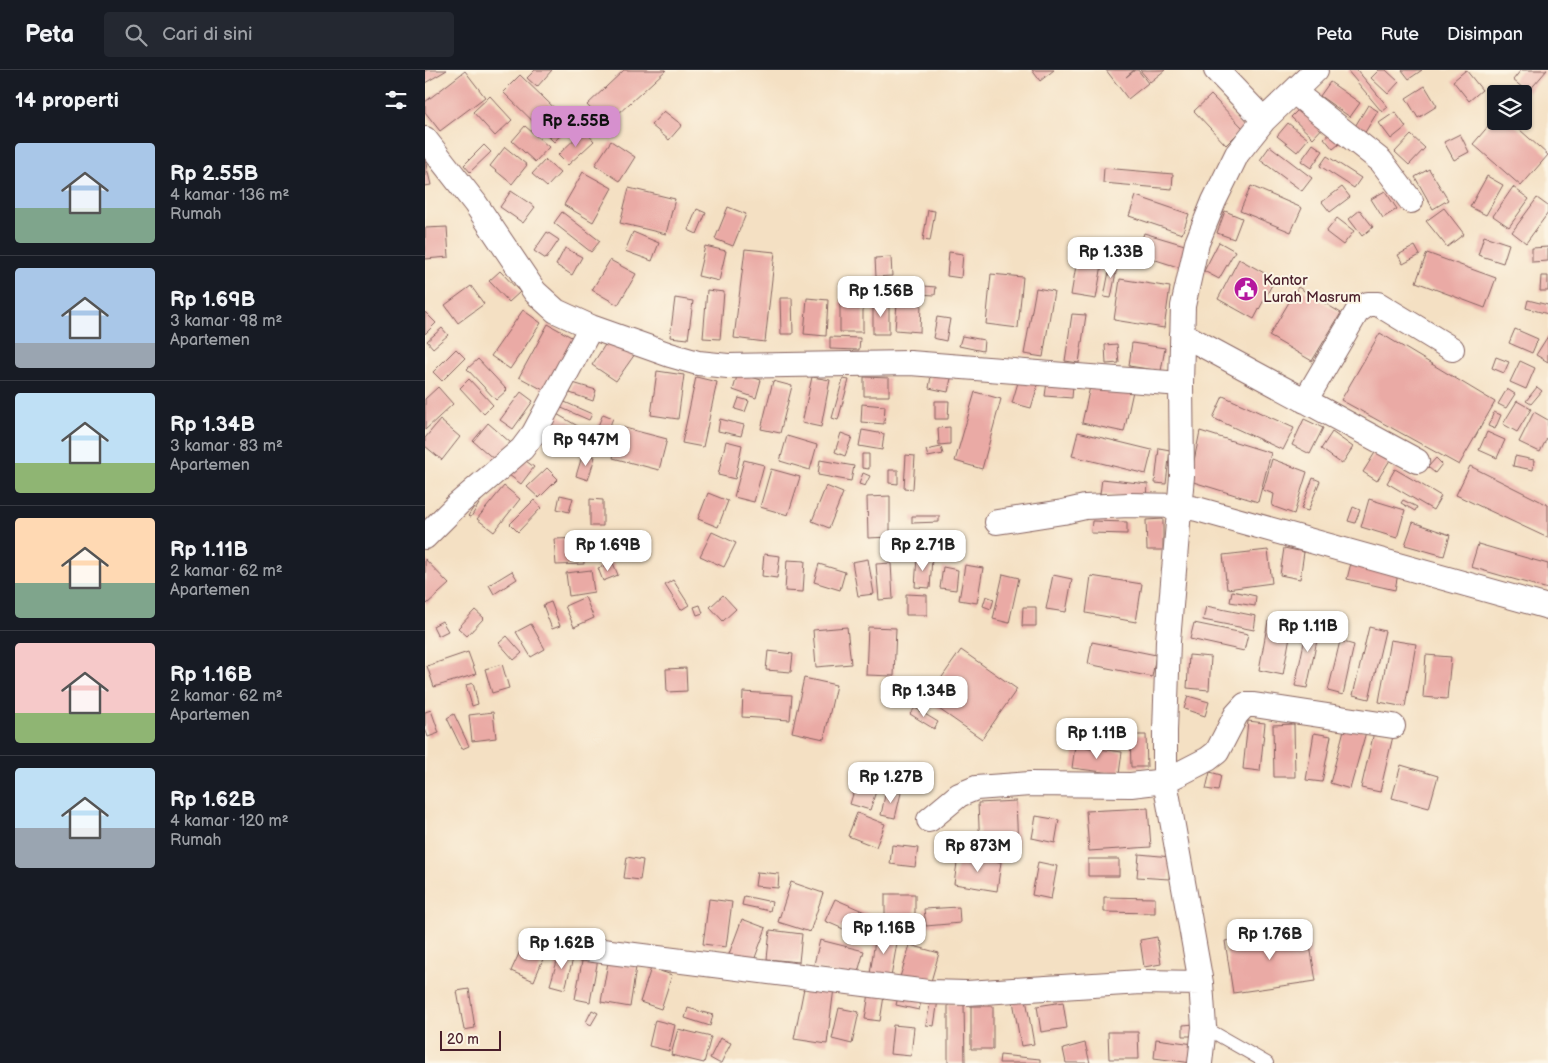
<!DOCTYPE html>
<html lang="id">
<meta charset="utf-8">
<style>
body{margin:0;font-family:"Balsamiq Sans",sans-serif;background:#242831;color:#f1f3f6;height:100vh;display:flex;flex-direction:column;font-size:19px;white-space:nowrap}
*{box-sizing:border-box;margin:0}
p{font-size:16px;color:#9ea1a6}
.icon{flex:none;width:28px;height:28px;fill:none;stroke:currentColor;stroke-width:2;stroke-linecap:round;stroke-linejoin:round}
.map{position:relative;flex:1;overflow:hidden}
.sheet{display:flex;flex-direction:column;background:#171b24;width:425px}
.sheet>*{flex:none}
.controls{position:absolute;left:1062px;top:15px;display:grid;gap:10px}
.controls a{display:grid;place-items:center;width:45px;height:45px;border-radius:5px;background:#171b24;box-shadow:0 1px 4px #0004;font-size:25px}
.scale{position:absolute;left:15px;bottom:12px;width:61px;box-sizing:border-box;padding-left:5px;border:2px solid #4a1f2b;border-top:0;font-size:14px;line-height:18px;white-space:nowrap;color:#4a1f2b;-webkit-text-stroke:4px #fcf5e5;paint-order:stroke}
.price{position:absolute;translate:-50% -42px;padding:0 11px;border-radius:10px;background:#fff;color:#222;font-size:16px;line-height:32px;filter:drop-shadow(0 1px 2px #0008)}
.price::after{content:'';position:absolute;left:50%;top:30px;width:15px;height:11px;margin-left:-8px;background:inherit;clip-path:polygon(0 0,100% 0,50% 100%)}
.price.current{background:#d690ce;color:#111}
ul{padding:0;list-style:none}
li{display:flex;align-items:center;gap:15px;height:125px;padding:0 15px}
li+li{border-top:1px solid #363941}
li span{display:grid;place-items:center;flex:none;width:140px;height:100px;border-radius:5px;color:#555}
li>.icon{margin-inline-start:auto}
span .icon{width:60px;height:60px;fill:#fffc;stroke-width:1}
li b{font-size:21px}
h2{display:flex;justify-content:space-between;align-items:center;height:60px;padding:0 15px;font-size:21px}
header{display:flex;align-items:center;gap:30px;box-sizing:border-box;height:70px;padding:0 25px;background:#171b24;border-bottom:1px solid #363941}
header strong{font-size:24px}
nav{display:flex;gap:28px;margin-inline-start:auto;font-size:18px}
.search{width:350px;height:45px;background:#242831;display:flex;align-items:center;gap:12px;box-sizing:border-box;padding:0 18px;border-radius:5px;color:#9ea1a6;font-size:19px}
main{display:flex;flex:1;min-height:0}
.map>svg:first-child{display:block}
.building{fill:#eaaaa5}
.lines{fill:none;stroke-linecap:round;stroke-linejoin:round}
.service-casing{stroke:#866360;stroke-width:14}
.minor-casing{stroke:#866360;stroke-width:26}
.service{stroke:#fff;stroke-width:12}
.minor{stroke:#fff;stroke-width:24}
.labels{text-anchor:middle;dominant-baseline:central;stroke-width:4;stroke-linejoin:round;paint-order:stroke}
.poi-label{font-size:15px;fill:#4a1f2b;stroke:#fcf5e5;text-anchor:start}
</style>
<header>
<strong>Peta</strong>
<div class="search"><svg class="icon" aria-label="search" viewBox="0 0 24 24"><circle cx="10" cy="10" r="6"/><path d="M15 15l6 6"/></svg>Cari di sini</div>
<nav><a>Peta</a><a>Rute</a><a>Disimpan</a></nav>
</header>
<main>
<section class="sheet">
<h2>14 properti<svg class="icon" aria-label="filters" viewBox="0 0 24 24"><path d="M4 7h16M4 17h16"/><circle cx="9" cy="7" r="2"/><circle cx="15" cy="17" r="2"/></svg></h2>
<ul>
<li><span style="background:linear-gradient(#a9c7e8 65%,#7fa58c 0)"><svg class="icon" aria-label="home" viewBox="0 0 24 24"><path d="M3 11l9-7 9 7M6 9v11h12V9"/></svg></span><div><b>Rp 2.55B</b><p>4 kamar · 136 m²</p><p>Rumah</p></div></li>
<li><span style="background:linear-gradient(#a9c7e8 75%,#9aa5b1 0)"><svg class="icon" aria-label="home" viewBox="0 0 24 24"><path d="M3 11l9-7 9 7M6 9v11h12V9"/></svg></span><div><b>Rp 1.69B</b><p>3 kamar · 98 m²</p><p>Apartemen</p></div></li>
<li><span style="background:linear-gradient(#bfe0f5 70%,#8fb573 0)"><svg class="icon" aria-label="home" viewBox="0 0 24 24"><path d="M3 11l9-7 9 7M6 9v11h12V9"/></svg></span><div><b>Rp 1.34B</b><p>3 kamar · 83 m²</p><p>Apartemen</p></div></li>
<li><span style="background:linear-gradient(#ffd9b3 65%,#7fa58c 0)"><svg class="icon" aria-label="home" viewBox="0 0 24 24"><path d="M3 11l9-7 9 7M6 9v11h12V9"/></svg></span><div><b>Rp 1.11B</b><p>2 kamar · 62 m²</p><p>Apartemen</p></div></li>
<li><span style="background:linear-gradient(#f6c9c9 70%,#8fb573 0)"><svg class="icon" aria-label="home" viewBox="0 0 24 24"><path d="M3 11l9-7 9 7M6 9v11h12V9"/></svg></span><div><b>Rp 1.16B</b><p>2 kamar · 62 m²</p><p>Apartemen</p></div></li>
<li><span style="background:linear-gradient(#bfe0f5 60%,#9aa5b1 0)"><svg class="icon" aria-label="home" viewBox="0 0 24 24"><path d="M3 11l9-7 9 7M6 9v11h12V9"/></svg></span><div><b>Rp 1.62B</b><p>4 kamar · 120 m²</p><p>Rumah</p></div></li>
</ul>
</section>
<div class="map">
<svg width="1123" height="993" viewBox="0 0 1123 993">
<rect width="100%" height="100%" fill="#fcf5e5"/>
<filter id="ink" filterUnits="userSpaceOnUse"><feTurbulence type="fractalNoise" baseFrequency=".02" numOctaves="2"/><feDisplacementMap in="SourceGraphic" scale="10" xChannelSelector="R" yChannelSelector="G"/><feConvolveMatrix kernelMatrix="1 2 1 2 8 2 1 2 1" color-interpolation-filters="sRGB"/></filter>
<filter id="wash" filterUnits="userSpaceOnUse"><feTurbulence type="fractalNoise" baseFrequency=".0096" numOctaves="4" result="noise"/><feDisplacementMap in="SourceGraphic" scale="20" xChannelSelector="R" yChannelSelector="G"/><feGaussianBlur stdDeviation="1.12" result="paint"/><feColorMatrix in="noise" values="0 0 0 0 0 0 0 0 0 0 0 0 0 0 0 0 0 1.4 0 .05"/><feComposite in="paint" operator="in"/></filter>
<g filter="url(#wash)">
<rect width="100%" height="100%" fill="#f4e0c3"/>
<g id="blocks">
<path class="building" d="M0,0h22l-22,13z
M110,0h17l-15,17 -10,-9z
M199,0h42l-60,55 -19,-20z
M607,0h22l-14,11z
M681,0h28l-8,7 9,-7h3l10,13 -20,16z
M715,0h25l-15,12z
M922,0h10l31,37 -6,5z
M954,0h7l13,12 -11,12 -17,-16z
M977,0h20l-13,9z
M1041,0l16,20 -13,11 -16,-20z
M1096,0h26l-19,22 -15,-12z
M40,1l20,26 -45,34 -15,-19v-10z
M95,5l51,49 -17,18 -51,-50z
M905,12l30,21 -10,14 -30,-21z
M1000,16l12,20 -19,12 -12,-20z
M786,25l32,33 -17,17 -32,-34z
M65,26l22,24 -17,16 -22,-24z
M879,34l22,20 -13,14 -22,-21z
M943,35l10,6 -14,23 -10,-6z
M239,41l18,14 -13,15 -18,-15z
M970,42l11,15 -15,12 -12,-16z
M1071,47v4h14l38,34 -27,31 -48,-42z
M863,53l20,16 -11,13 -20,-16z
M100,56l24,21 -14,15 -23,-21z
M909,59l10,11 -11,9 -9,-11z
M159,60l10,11 -26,24 -10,-10z
M1035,64l9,18 -15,8 -10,-18z
M986,65l14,13 -16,17 -14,-13z
M186,71l24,16 -15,24 -25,-16z
M888,74l10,7 -12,17 -10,-7z
M59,75l7,7 -21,20 -6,-7z
M845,76l42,32 -10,13 -42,-31z
M80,77l22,18 -15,19 -22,-18z
M902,86l34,22 -7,10 -34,-22z
M0,90l6,25 -6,1z
M120,90l15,13 -13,14 -15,-13z
M679,98l69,6 -1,15 -69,-6z
M1004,99l19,31 -15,9 -18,-32z
M158,102l29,16 -19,34 -29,-17z
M1062,106l16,9 -17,30 -16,-8z
M826,116l51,22 -11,24 -51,-21z
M917,117l8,10 -20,15 -8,-10z
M1088,117l16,12 -20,28 -16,-11z
M204,118l46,11 -9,35 -46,-11z
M86,121l24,16 -12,16 -23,-16z
M960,121l12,18 -14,9 -12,-19z
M711,126l53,18 -7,20 -53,-18z
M1112,128l11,8v7l-22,30 -14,-11z
M303,137l18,7 -13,32 -18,-7z
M1019,138l20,26 -17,13 -21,-26z
M272,139l9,4 -9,21 -9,-4z
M503,140l7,1 -5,30 -7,-1z
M935,140l13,17 -11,9 -13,-17z
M800,141l17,7 -8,21 -17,-6z
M137,142l38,29 -9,11 -37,-29z
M912,148l17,13 -11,14 -17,-13z
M22,157l2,30 -24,2v-31z
M122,162l12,8 -13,19 -12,-8z
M208,162l26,11 -7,18 -27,-10z
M719,163l44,13 -7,22 -44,-14z
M1059,166l25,8 -6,19 -25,-8z
M794,172l16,9 -16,28 -15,-8z
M280,176l21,5 -7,30 -21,-5z
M990,176l5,9 -17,9 -5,-9z
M1123,177v14l-16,1v-14z
M140,178l17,9 -10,18 -16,-10z
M320,179l30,3 -10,90 -31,-4z
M524,182l14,2 -2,24 -14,-2z
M1002,183l69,25 -11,30 -69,-26z
M653,184l25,5 -7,40 -25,-4z
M466,187l1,19 -16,1 -1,-19z
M814,189l36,20 -21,40 -36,-20z
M185,190l26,14 -18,31 -26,-15z
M686,191l7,1 -7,36 -7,-1z
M75,201l20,21 -11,10 -20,-21z
M566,204l32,3 -5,51 -32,-4z
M1116,206h7v15h-8z
M695,209l50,8 -6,41 -50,-8z
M475,214l36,3 -1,8 -36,-2z
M466,215l1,8 -24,2 -1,-8z
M46,216l13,18 -26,19 -13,-18z
M873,217l43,26 -29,48 -43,-25z
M611,218l18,3 -11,66 -19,-3z
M282,220l17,2 -4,47 -17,-1z
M250,228l18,3 -5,38 -18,-2z
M355,228h12l1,36h-12z
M382,228l21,2 -2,36 -22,-2z
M1103,230l20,5v9l-22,-6z
M415,231h23v31h-23z
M448,232h16v32h-16z
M472,233l24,1 -1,28 -25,-2z
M98,240l18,13 -31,46 -19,-13z
M0,242l11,11 -11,11z
M647,244l14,1 -7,48 -14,-2z
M512,247l13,2 -4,22 -13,-3z
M123,254l27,15 -28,53 -28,-15z
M17,258l6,7 -15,13 -6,-7z
M1090,259l23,10 -6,14 -23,-10z
M955,263l115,69 -36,63 -118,-65z
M537,266l22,4 -1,11 -24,-5z
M1123,266v26l-12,-7z
M185,267l25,17 -19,27 -24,-16z
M405,267l30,1 -1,12 -29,-1z
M707,273l33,5 -4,23 -32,-5z
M692,274l2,19 -13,1 -1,-19z
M31,279l9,9 -23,23 -9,-9z
M1071,287l13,5 -5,11 -12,-5z
M53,289l29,31 -11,10 -29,-31z
M1095,291l15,7 -9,21 -16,-7z
M507,300l20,4 -4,18 -19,-4z
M232,301l27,4 -6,44 -27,-4z
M313,303l23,7 -5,18 -23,-8z
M271,307l21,5 -14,65 -21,-4z
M387,307l18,3 -9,47 -19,-4z
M439,307l25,1v18h-25z
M44,309l24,26 -9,9 -24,-26z
M418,309l6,1 -11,40 -6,-2z
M594,309l19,6 -7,23 -19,-5z
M348,311l19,5 -12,47 -19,-4z
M622,312l26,3 -1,13 -27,-2z
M666,312l42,9 -9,41 -42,-9z
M148,313l23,7 -3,11 -23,-8z
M13,317l15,17 -28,26v-31z
M1112,317l5,4 -11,13 -5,-3z
M1082,319l8,5 -9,14 -8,-4z
M96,322l12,9 -20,28 -13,-9z
M550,322l26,7 -19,70 -27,-8z
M798,326l71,32 -11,22 -70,-32z
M314,328l10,3 -4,11 -10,-3z
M135,330l32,14 -3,6 -32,-14z
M510,331h14l-1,18h-13z
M1092,331l14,8 -14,23 -14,-8z
M437,334l23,2 -1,18 -23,-2z
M1069,342l7,3 -6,14 -7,-3z
M1109,342l14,8v16l-8,16 -21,-10z
M130,343l33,19 -8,13 -33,-20z
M178,344l10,4 -13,33 -11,-4z
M295,349l24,6 -3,11 -23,-5z
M879,349l19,9 -13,26 -18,-9z
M15,350l20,17 -18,23 -17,-14v-8z
M63,353l23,20 -16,17 -22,-19z
M196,357l46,12 -8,31 -46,-12z
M525,357v17l-11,1 -1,-17z
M437,360l22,4 -2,16 -23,-4z
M775,361l71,22 -13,49 -68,-21z
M653,362l74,18 -6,24 -74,-18z
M907,362l21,15 -11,17 -21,-15z
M1062,362l18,8 -8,18 -18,-8z
M416,363l11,4 -7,19 -10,-4z
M362,366l30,9 -7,25 -30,-9z
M301,371l16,4 -7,34 -17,-4z
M516,377l2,7 -15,3 -2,-7z
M734,378l11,2 -4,34 -11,-1z
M951,381l14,9 -13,21 -14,-9z
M158,383l12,4 -7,23 -12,-4z
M437,384h7v15l-7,-1z
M481,385l9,1 -2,33 -9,-1z
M1090,386l19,4 -1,10 -20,-4z
M97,388l12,9 -13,17 -12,-9z
M1011,388l6,6 -7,9 -7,-6z
M847,389l35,13 -13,42 -22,-8 2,-12 -11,-4z
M319,390l20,5 -10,37 -20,-5z
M395,390l34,6 -3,15 -33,-6z
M1045,396l78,39v33l-92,-43z
M122,398l11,11 -19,19 -12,-11z
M346,399l29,8 -12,38 -28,-8z
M970,399l46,27 -8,14 -46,-27z
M464,400h9v14l-9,-1z
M438,403l7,3 -5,10 -6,-2z
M888,408l7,3 -12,30 -7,-2z
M677,409l46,5 -1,15 -47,-5z
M79,416l16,13 -26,33 -17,-13z
M401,416l17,7 -14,35 -17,-7z
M58,423l2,1 -14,23 -3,-1z
M283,423l20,8 -10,26 -20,-8z
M135,425l13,3 -4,14 -12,-3z
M465,426v41l-22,1 -1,-41z
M165,429l13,1v26h-13z
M944,429l36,11 -8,28 -36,-11z
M109,430l7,8 -23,24 -8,-8z
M978,430l14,7 -2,4 -14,-8z
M928,437l7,3 -5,13 -7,-2z
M487,446h27v6l-27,1z
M738,449v31h-16l-1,-30z
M667,451l35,1v12l-36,-1z
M988,452l37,13 -6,21 -39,-11z
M287,462l24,11 -12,24 -24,-11z
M183,467l4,16 -19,4 -4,-15z
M158,468l1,26 -28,1 -2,-26z
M1053,474l70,20v25l-77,-22z
M859,478l20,4 -4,27 -20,-4z
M843,480l4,33 -45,6 -4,-34z
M339,484l16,2 -3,22 -15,-2z
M492,487l15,1 -2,30 -15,-1z
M0,489l24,25 -22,20 -2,-3z
M443,489l6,35 -16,2 -6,-34z
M362,490l18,1 -2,31 -18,-1z
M188,493l5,12 -15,6 -5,-13z
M466,493l2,36 -14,1 -3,-36z
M926,493l47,10 -3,17 -48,-11z
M394,494l26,8 -5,18 -26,-8z
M540,495l18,3 -6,35 -18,-3z
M518,497l15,3 -2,20 -16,-2z
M166,500l3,22 -25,4 -3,-23z
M87,501l5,8 -23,15 -5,-9z
M578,504l16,4 -10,45 -16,-4z
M628,505l19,4 -6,33 -20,-3z
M666,506l51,8 -6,38 -50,-9z
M248,510l16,25 -8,5 -16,-25z
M807,521l24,5 -1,10 -25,-4z
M481,524l21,1v20h-21z
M298,525l13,14 -13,12 -13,-14z
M561,526l8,3 -3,10 -8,-3z
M160,527l9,21 -20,9 -9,-21z
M126,532l9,24 -8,3 -9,-24z
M275,535l3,8 -6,2 -3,-8z
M781,536l50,10 -2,14 -51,-10z
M598,537h13v19h-14z
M50,540l9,8 -17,18 -9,-8z
M884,548l12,3 -14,67 -12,-2z
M17,551l6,10 -10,5 -5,-10z
M843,551l24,4 -9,50 -24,-5z
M769,553l54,11 -4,17 -54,-12z
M106,554l14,25 -14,8 -15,-25z
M422,557l4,37 -35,3 -3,-37z
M443,557l28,1 -2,48 -28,-1z
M944,557l16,4 -16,68 -16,-4z
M82,566l15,17 -8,7 -15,-17z
M965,570l26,4 -11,63 -26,-5z
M915,571l14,4 -11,50 -15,-4z
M667,572l64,13 -4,22 -64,-13z
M536,580l56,39 -35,50 -56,-39z
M343,581l25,3 -2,18 -25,-2z
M43,582l8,22 -42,13 -7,-21z
M764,585l22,2 -2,33 -22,-2z
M1001,585l25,2 -4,42 -24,-2z
M77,594l7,24 -17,5 -7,-24z
M261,598l1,23 -20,1 -1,-23z
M379,608l32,7 -12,54 -32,-7z
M48,613l5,21 -6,2 -6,-21z
M318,622l49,3 -2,25 -48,-3z
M763,626l21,6 -4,14 -21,-7z
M490,638l23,14 -4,7 -24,-15z
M6,640l8,23 -11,4 -3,-9v-16z
M68,642l3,26 -24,3 -3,-26z
M29,644l15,32 -7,3 -15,-31z
M823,651l17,2 -5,48 -17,-2z
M869,654l1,53h-21l-1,-52z
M920,656l21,6 -16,57 -20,-6z
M949,662l19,4 -13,56 -19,-4z
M889,663l17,3 -9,46 -16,-2z
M705,665h16l1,32h-16z
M650,676l47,6 -3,22 -47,-6z
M976,695l37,11 -9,32 -37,-10z
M785,702l11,3 -3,16 -12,-2z
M432,711l20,7 -7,22 -20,-6z
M461,720l15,3 -6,25 -14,-3z
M591,731l2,46 -38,2 -2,-46z
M723,738l3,39 -62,4 -3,-40z
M432,743l28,11 -9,23 -28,-11z
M611,746l23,4 -4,23 -23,-5z
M467,775l26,3 -3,19 -25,-3z
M714,784l32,3 -2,22 -32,-2z
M533,786l43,6 -4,29 -43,-7z
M202,787l16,3 -3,20 -16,-2z
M663,789h31v17h-31z
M613,792l19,4 -6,33 -19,-4z
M332,802l22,2 -1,14 -23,-2z
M366,812l32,11 -13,39 -32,-10z
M460,824h30v35h-30z
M319,826l28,6 -2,9 -28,-6z
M679,827l51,1v15l-51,-1z
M284,829l23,3 -6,45 -23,-3z
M410,829l39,17 -10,22 -39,-17z
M534,837l1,16 -34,3 -2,-17z
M317,849l24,9 -13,35 -24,-9z
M882,858l9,53 -83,12 -8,-52z
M345,860l32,4 -3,28 -32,-3z
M451,864l22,3 -7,40 -21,-3z
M732,867l4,27 -17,3 -4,-27z
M395,870l44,11 -8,28 -43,-11z
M98,875l22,9 -11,27 -23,-10z
M485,875l29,8 -9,32 -30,-8z
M135,881l14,4 -9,34 -15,-4z
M158,886l15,3 -8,43 -15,-3z
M183,892l28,5 -6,40 -29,-5z
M226,898l21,7 -11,34 -21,-7z
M379,918h30l-7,56 -33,-5z
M44,919l6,39 -11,2 -7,-39z
M444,923l15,3 -4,25 -15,-2z
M474,923l23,4 -3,13 -23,-5z
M506,929l7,1 -4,26 -8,-1z
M601,929l8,45 -13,2 -8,-45z
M638,932l4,26 -26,4 -4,-26z
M523,934h16l1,59h-17z
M546,936h22v43h-22z
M263,938l25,7 -3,11 -25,-8z
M414,938l20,4 -7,32 -20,-5z
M167,940l6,3 -7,12 -5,-3z
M230,950l20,5 -6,26 -20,-5z
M770,954l1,12h-13v-11z
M468,955l21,2 -3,29 -21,-2z
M253,959l33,8 -7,26 -33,-8z
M683,962h30l1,27h-30z
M295,968l11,5 -10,20h-2l-9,-5z
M731,969l38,5 -2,19 -38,-5z
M660,973l5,20h-24l-3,-14z
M575,985l40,4v4h-41z"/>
</g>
</g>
<g filter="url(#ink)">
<use href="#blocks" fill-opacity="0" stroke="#866360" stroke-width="1"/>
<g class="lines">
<defs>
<path id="service" d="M779,957l63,36"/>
<path id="minor" d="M791,0l48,50
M869,22l87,69 30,40
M0,69l50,64 60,89 21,19 35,16 79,28 28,8 30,3 182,-3 271,21
M757,264l235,127
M880,331l52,-89 11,-8h10l74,45
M572,452l66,-10 22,-5 44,-2 51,1 17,3 351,98
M0,467l33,-33 64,-55 12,-16 57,-106
M504,750l30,-25 17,-7 54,-4 101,1 34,-4 43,-22 9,-7 19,-37 9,-10h9l139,21
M114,873l389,49 39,1 174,-11 60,1
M775,993l4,-36 -3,-44 -36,-202v-50l3,-90 14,-165 -1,-92 2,-78 14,-63 17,-42 23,-47 27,-34 52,-50"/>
</defs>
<use href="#service" class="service-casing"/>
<use href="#minor" class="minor-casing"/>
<use href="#service" class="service"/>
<use href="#minor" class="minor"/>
</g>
</g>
<defs>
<symbol id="civic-disc" viewBox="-11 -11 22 22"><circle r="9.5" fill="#b5179e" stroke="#fcf5e5"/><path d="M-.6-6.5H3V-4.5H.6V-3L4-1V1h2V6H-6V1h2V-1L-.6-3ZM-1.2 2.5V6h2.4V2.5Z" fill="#fff"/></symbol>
</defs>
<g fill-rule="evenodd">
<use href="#civic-disc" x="807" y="205" width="28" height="28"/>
</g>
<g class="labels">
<g class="poi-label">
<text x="838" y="210">Kantor<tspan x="838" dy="17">Lurah Masrum</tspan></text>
</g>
</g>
</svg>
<div class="controls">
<a><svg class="icon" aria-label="layers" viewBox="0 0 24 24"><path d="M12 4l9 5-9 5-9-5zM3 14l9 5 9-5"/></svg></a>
</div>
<div class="scale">20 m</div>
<b class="price current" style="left:151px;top:78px">Rp 2.55B</b>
<b class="price" style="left:686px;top:209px">Rp 1.33B</b>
<b class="price" style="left:456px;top:248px">Rp 1.56B</b>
<b class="price" style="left:161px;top:397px">Rp 947M</b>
<b class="price" style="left:183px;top:502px">Rp 1.69B</b>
<b class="price" style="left:498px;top:502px">Rp 2.71B</b>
<b class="price" style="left:883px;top:583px">Rp 1.11B</b>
<b class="price" style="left:499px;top:648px">Rp 1.34B</b>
<b class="price" style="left:672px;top:690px">Rp 1.11B</b>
<b class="price" style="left:466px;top:734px">Rp 1.27B</b>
<b class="price" style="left:553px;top:803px">Rp 873M</b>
<b class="price" style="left:459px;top:885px">Rp 1.16B</b>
<b class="price" style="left:845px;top:891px">Rp 1.76B</b>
<b class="price" style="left:137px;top:900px">Rp 1.62B</b>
</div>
</main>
